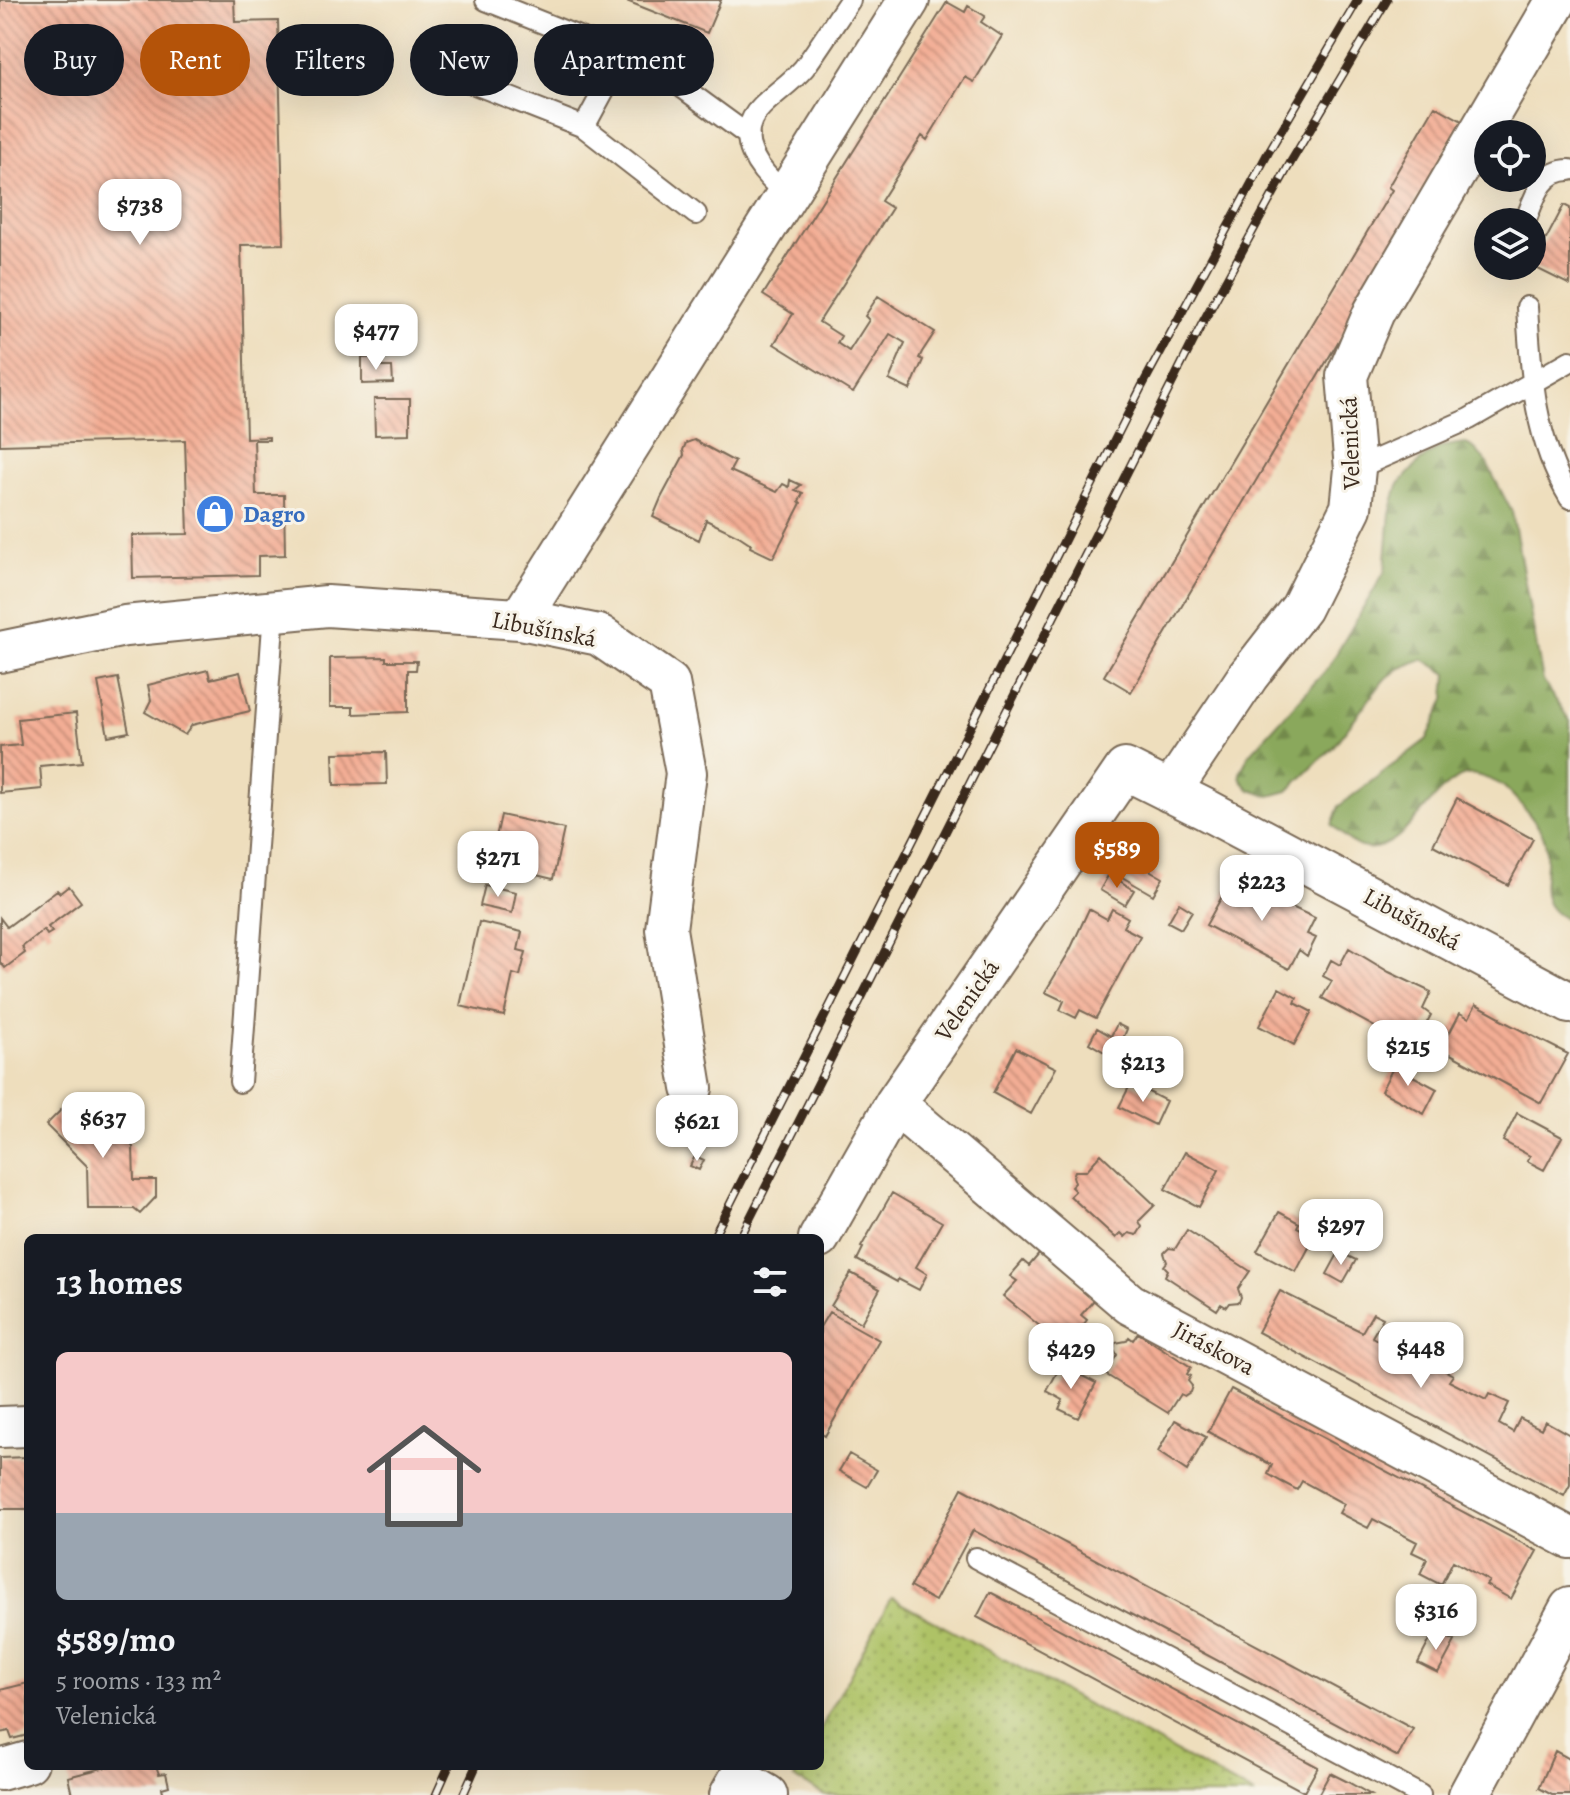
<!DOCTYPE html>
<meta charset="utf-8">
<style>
body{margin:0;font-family:Alegreya,serif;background:#242831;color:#f1f3f6;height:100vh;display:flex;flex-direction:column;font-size:30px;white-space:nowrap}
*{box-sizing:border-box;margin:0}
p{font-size:26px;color:#9ea1a6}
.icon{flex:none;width:44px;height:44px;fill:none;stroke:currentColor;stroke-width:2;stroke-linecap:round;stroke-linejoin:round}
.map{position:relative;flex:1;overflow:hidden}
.sheet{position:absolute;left:24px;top:1234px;width:800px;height:536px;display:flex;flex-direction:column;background:#171b24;border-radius:12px;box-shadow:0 8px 32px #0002}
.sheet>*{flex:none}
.guide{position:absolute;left:24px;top:24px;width:800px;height:72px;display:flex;gap:16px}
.tools{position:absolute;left:1474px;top:120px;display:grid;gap:16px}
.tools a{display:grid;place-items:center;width:72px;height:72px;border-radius:50%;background:#171b24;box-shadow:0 8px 32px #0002;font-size:40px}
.price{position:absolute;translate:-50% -68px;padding:0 18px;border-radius:16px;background:#fff;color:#222;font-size:26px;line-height:52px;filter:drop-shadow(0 2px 4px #0008)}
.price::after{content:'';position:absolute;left:50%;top:48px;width:24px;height:18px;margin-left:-12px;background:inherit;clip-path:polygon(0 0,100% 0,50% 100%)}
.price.on{background:#b45309;color:#fff}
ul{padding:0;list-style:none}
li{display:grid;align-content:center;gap:16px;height:424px;padding:0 32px}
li+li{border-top:2px solid #363941}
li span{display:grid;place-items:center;height:248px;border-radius:12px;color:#555}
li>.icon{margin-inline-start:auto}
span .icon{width:144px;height:144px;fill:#fffc;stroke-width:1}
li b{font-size:34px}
h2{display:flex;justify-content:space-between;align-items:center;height:96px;padding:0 32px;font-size:34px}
.chip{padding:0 28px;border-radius:36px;background:#171b24;box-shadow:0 8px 32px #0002;font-size:28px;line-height:72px}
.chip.on{background:#b45309;color:#fff}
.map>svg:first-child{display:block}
.forest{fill:url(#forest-firs);stroke:#62693c;stroke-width:2}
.garden{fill:url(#garden-dots);stroke:#747642;stroke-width:2}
.building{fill:url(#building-back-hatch)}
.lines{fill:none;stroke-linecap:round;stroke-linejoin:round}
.service-casing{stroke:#7a6956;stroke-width:24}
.minor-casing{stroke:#7a6956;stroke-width:44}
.service{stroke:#fff;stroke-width:20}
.minor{stroke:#fff;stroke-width:40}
.rail-casing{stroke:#3b2a1e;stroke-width:9}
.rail{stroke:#f7f3e8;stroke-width:6;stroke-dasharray:18;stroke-linecap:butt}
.labels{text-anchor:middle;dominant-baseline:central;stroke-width:6;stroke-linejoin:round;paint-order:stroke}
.street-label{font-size:24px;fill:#3b2a1e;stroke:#f7f3e8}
.shop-label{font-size:24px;font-weight:bold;fill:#366cbe;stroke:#f7f3e8;text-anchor:start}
</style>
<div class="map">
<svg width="1570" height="1795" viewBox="0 0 1570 1795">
<defs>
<pattern id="forest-firs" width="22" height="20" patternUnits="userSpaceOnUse" patternTransform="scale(2)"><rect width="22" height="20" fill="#8aa85b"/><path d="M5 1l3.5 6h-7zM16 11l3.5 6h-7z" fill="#72894b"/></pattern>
<pattern id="garden-dots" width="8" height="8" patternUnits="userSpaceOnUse" patternTransform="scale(2)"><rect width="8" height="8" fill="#aec266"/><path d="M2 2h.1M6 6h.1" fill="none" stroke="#8f9e53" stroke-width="1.8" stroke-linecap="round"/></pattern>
<pattern id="building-back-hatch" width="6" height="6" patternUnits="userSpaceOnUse" patternTransform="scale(2)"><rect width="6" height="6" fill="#f3ad94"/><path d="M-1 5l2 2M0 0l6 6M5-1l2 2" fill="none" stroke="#c68d78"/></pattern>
</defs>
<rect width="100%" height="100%" fill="#f7f3e8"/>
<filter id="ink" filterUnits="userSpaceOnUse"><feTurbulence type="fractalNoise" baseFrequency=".0125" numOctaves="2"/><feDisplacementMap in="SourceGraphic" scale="16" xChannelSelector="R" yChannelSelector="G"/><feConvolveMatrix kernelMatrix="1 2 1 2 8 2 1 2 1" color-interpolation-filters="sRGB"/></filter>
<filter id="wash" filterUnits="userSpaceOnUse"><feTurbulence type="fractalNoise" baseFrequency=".006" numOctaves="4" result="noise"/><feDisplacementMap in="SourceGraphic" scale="32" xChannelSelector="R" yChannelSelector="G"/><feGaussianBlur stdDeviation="1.8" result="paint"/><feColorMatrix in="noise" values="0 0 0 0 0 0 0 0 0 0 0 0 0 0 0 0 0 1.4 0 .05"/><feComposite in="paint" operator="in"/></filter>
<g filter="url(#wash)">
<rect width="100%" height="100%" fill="#eedebd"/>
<path class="forest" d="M1464,443l10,5 11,12 27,52 31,169 27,40v200c-42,-17 -18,-46 -25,-80 -3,-14 -30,-44 -41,-54 -6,-5 -20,-10 -28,-12 -39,-9 -69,86 -115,72 -9,-2 -21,-15 -29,-22l7,-19 88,-67 18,-40 2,-25 -24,-15 -23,9 -16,12 -52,68 -44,43 -18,5 -20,-6 -9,-10 -1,-7 9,-18 79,-87 57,-97 5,-58 8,-28 21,-23 21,-15z"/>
<path class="garden" d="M891,1598l364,197h-430l-31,-17 6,-12h20v-36z"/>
<g id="blocks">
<path class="building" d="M0,0h234l1,22 43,-1 6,223 -43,1 5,193 23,-1v3h-15l2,55h28l1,60 -27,1v19l-125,3 -1,-43 56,-1 -3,-94 -185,5z
M624,0h97l-14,33z
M947,2l18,10 3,-6 17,10 -4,6 21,14 -28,46 -9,-5 -38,63 -5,-4 -41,65 11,7 -73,114 22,14 -4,7 12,8 20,-31 -4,-4 13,-20 57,36 -13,20 -3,6 4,2 -13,30 -21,-10 16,-37 -15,-9 -37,59 -79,-49 19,-30 -30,-19z
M1435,106l27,15 -47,82 4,2 -288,487 -27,-16 288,-486 -4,-3z
M1564,205l6,3v77l-38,-19z
M381,357v10h11l1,16 -31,1v-26z
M374,399h36v35l-35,1z
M694,440l41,22 -5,9 47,21 6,-8 6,3 1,-7 11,5 -6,5 8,3 -4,8 2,2 -28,55 -23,-11 1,-3 -12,-8 -33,-16 -7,20 -46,-23 8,-19 23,-43 -1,-5 3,-7z
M386,657v4h31l-1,9h-8v42l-55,2v-7h-23v-49z
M208,670l2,9 30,-7 10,39 -58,14 -7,10 -40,-23 6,-12 -3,-15z
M118,678l11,54 -21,4 -10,-54z
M76,713l6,49 -42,4 2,23 -42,4v-46l21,-2 -3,-26z
M386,752l1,32 -53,1 -1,-32z
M1457,798l76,41 -25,46 -75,-40z
M501,815l63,14 -11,50 -63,-15z
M1120,853l43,25 -10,17 -43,-25z
M1109,874l25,16 -9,15 -25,-15z
M1234,875l24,12 -2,3 59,28 -8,16 9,4 -9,18 -8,-6 -10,19 -83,-44z
M485,885l31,7 -4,21 -32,-7z
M69,886l12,16 -33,25 4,5 -5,3 -3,-5 -22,17 3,6 -20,15 -5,-6v-44l7,9 50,-37 3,3z
M1179,903l13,8 -11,18 -13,-7z
M1089,909l18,10 5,-10 16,9 -5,9 17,9 -44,82 -16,-8 -4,8 -16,-8 4,-9 -19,-9 24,-40z
M479,922l43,10 -4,18 8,2 -6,24 -7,-2 -9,42 -44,-10z
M1349,948l40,24 42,20 -8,17 8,6 -18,33 -91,-50 10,-17 -9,-5 8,-16 9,5z
M1279,988l18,10 -2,5 17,9 -18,33 -35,-19z
M1476,1004l24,13 -1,2 69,35 -27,49 -100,-54 19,-36 9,5z
M1117,1024l10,5 -12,29 -26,-15 8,-15 14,8z
M1016,1048l40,20 -25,46 -38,-21z
M1398,1058l15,8 -4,8 28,15 -13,25 -43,-23z
M1131,1083l35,18 -11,24 -36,-18z
M73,1098l23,23 6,-6 31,32 1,33h22v17l-16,17 -6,-5h-46l-1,-43 -41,-41z
M1517,1113l45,24 -18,33 -17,-9 3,-5 -27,-15z
M1185,1152l34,18 -20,37 -34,-18z
M1101,1154l54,51 -16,16 3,6 -5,8 -8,-2 -4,4 -4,-4 -5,5 -46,-42 5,-5 -4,-4 4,-4 -2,-7 2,-5h11z
M695,1156l9,4 -5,10 -9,-4z
M892,1193l50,29 -26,45 11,7 -8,16 -21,-11 -1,3 -40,-22 6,-12 -2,-1z
M1279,1212l20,11 -2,4 18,9 -19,36 -39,-21z
M1187,1230l63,41 -12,18 3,8 -2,5 -10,1 -3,4 -5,-3 -4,6 -52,-34 3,-6 -4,-4 3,-4 -3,-9 5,-5 6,1z
M1339,1252l17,8 -13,23 -16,-9z
M1040,1253l54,47 -13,15 6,5 -11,14 -6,-6 -12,13 -55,-45 14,-15 -7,-5 13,-15 6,5z
M851,1273l29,16 -19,34 -30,-17z
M1280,1291l82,41 11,-19 10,5 -11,19 46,27 3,-6 7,3 15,-32 11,6 -17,31 16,9 -4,6 37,19 3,-6 20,9 -10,21 14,8 7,-14 21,11 4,-8 25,14v50l-6,11 -306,-164z
M829,1312l50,28 -54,96 -5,-3v-106z
M1138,1333l53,34 -4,7 4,2 -3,5 4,5 -2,6 -6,4 -4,-2 -12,19 -63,-39 12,-19 -3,-6 1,-6 11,-2 3,-4 4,3z
M1061,1365l35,18 -18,35 -19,-9 4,-9 -16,-9z
M1231,1389l306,162 -26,48 -25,-14 3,-4 -36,-20 -12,24 -21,-11 7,-15 -15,-7 5,-10 -44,-23 -5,9 -29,-15 5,-9 -42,-23 -5,9 -15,-8 -14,-8 4,-9 -64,-33z
M1175,1420l31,17 -19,34 -29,-19z
M849,1454l28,16 -10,17 -28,-16z
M28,1457v52h-28v-51z
M962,1488l451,241 -15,28 -425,-227 -38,71 -25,-14z
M990,1592l328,175 -14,25 -327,-175z
M1435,1630l20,11 -17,32 -20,-10z
M28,1683v52l-16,4 -3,-8 -9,2v-43z
M1555,1751l15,8v36h-18l-13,-7z
M110,1766h46l3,8 7,-1 3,13 -7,2 2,7h-92l-4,-18z
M1330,1773l16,8 25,14h-53z"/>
</g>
</g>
<g filter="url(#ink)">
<use href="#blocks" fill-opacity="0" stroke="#7a6956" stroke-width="2"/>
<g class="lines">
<defs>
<path id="service" d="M486,0l137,55 56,30 70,51
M429,66l155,61 112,87
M584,127l39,-72
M787,194c-27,-21 -57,-57 -25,-88 13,-13 30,-24 42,-38 16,-22 31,-46 46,-68
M1525,222c9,-23 16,-52 45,-52
M1527,307c4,67 7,132 43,191
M1355,469l114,-50 101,-58
M240,1082l34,-471
M976,1558l444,237"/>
<path id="minor" d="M520,619l389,-619
M0,652l125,-26 202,-20 193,13 79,16 70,48 17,90 -20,156 26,159
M1170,792l78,-116 53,-68 50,-100 4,-39 -8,-93 27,-64 183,-312
M895,1104l235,200 440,234
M819,1238l76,-134 230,-335 80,40 365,194
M0,1427l28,-1
M0,1770l28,-8
M730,1795l9,-16 28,16
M1469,1795l101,-187"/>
</defs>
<use href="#service" class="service-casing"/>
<use href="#minor" class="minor-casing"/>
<use href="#service" class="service"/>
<use href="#minor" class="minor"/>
<defs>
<path id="rail" d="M713,1238l428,-850 127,-235 90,-153
M740,1238l463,-916 89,-162 95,-160
M436,1795l13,-29
M463,1795l13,-29"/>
</defs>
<use href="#rail" class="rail-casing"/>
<use href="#rail" class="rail"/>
</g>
</g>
<defs>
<symbol id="shop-disc" viewBox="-11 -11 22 22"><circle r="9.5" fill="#3f7fe0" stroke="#f7f3e8"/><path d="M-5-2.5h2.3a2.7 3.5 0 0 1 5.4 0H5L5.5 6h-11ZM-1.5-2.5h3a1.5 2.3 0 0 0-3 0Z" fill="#fff"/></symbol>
</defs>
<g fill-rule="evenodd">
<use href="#shop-disc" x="193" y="492" width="44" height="44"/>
</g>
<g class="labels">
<g class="street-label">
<text transform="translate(1350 443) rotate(-92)">Velenická</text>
<text transform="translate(544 629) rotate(11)">Libušínská</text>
<text transform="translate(1412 919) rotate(28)">Libušínská</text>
<text transform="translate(967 1000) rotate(-55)">Velenická</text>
<text transform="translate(1214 1348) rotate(28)">Jiráskova</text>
</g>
<g class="shop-label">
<text x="243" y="514">Dagro</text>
</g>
</g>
</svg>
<div class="tools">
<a><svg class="icon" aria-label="locate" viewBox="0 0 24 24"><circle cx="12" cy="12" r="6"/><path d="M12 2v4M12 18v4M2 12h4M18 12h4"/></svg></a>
<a><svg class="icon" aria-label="layers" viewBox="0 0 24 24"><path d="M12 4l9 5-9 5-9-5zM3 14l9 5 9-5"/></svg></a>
</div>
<b class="price" style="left:140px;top:247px">$738</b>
<b class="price" style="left:376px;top:372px">$477</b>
<b class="price on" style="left:1117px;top:890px">$589</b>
<b class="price" style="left:498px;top:899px">$271</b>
<b class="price" style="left:1262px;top:923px">$223</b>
<b class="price" style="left:1408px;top:1088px">$215</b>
<b class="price" style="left:1143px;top:1104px">$213</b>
<b class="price" style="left:103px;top:1160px">$637</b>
<b class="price" style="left:697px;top:1163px">$621</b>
<b class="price" style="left:1341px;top:1267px">$297</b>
<b class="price" style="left:1421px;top:1390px">$448</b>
<b class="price" style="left:1071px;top:1391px">$429</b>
<b class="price" style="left:1436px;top:1652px">$316</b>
<div class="guide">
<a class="chip">Buy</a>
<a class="chip on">Rent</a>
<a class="chip">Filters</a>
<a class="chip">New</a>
<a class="chip">Apartment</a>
</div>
<section class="sheet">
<h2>13 homes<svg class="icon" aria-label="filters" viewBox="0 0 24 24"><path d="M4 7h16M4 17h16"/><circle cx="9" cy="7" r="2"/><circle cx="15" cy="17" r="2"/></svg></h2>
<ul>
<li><span style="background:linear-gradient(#f6c9c9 65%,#9aa5b1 0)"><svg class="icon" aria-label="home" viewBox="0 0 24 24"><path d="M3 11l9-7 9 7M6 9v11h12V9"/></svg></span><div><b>$589/mo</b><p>5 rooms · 133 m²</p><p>Velenická</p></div></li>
</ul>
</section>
</div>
